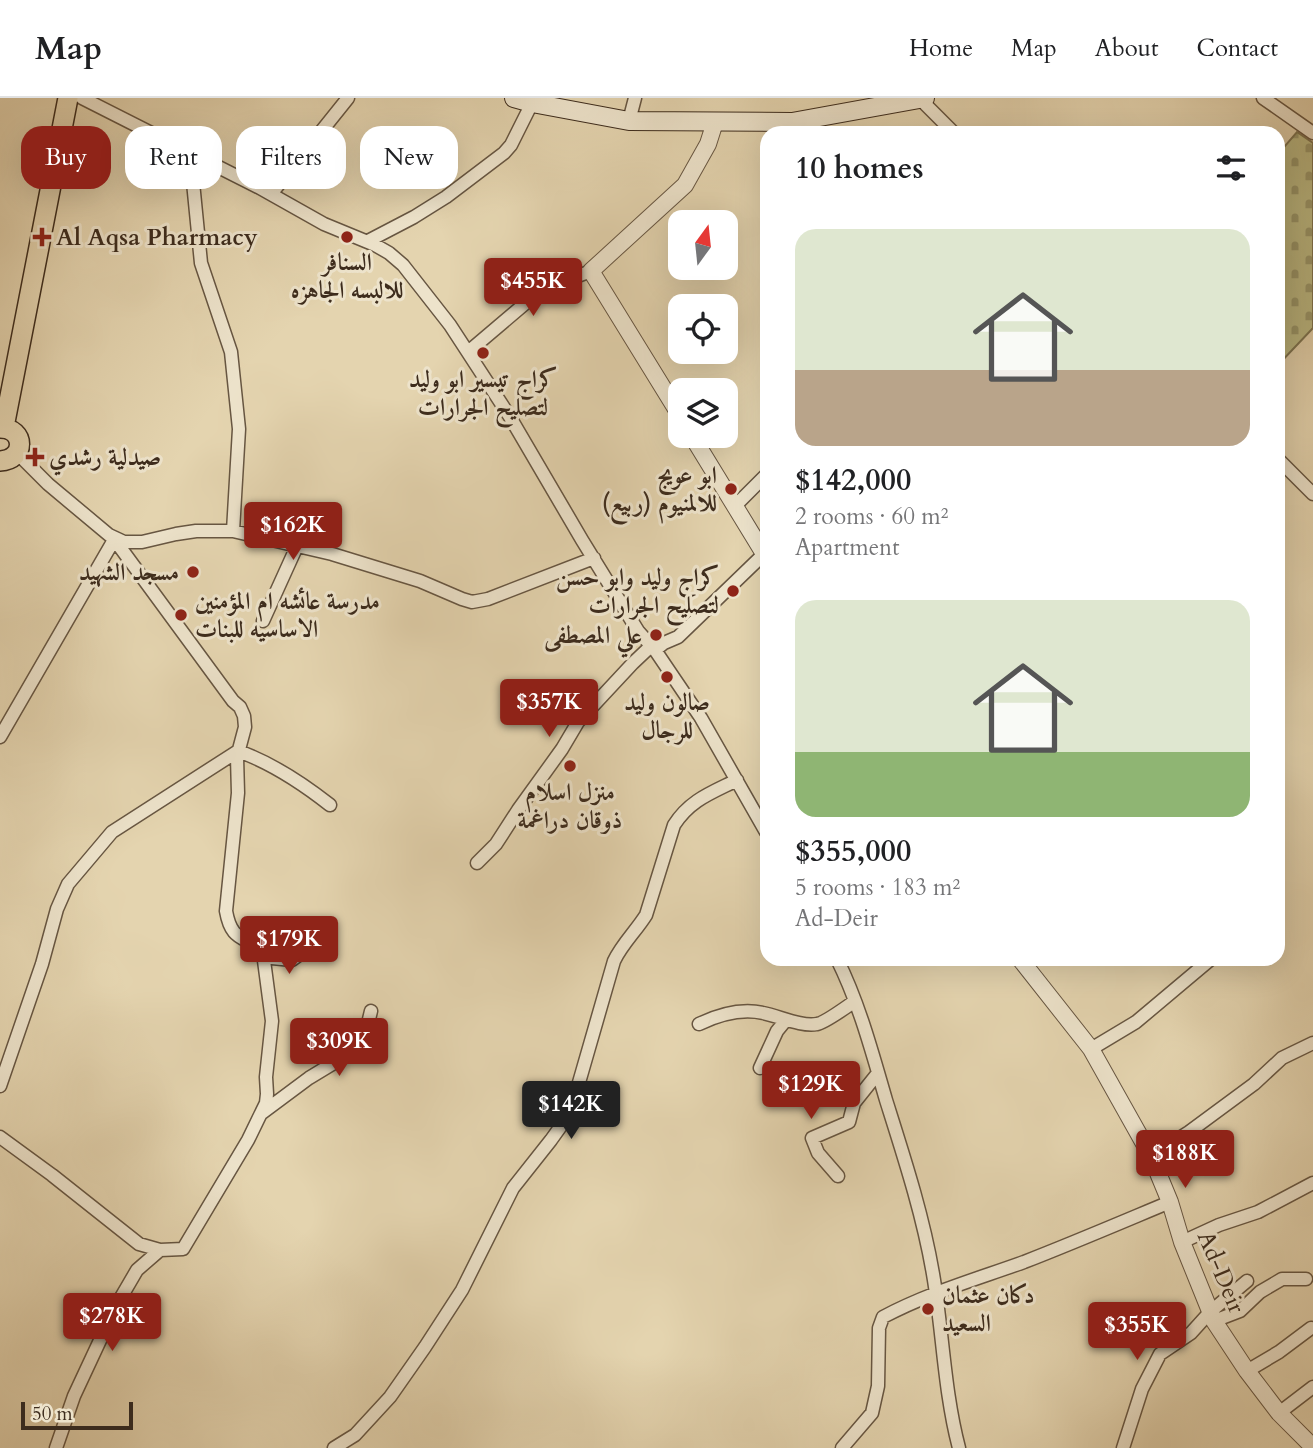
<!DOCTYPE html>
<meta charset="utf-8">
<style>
body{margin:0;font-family:Cardo,Amiri,serif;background:#f2f2f2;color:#202124;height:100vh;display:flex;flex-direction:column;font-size:26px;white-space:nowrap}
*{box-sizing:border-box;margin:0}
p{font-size:23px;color:#757577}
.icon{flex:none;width:38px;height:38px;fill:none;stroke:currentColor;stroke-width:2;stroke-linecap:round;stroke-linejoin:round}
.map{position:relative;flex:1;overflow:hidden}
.side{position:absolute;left:760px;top:28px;width:525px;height:840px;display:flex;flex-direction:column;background:#fff;border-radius:21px;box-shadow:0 7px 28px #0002}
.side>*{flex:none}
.banner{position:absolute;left:21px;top:28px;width:634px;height:63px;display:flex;gap:14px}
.needle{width:46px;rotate:15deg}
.tools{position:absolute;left:668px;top:112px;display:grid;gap:14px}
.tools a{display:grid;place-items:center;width:70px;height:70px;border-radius:14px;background:#fff;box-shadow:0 7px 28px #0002;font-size:35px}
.scale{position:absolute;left:21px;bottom:18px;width:112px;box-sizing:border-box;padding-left:7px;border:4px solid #3d2c1d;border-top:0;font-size:19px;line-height:24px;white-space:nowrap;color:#3d2c1d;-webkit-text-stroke:5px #ede3cb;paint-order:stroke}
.price{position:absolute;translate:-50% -60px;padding:0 16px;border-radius:7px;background:#8f2418;color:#fff;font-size:23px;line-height:46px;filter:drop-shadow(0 2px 4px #0008)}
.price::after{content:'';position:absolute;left:50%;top:42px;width:21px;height:16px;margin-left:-10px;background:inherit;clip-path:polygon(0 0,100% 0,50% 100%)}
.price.on{background:#222;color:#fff}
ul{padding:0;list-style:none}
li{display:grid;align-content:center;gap:14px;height:371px;padding:0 35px}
li span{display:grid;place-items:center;height:217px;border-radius:21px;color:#555}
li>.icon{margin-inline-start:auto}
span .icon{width:126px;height:126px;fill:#fffc;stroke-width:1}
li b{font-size:30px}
h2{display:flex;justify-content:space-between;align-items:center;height:84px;padding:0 35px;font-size:30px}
.chip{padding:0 24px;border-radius:21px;background:#fff;box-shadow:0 7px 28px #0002;font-size:24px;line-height:63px}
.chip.on{background:#8f2418;color:#fff}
header{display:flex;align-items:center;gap:42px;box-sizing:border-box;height:98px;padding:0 35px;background:#fff;border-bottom:2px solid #e0e0e0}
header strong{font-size:33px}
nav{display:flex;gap:38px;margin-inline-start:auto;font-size:24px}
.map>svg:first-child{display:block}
.cemetery{fill:url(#cemetery-stones);stroke:#7c7452;stroke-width:2}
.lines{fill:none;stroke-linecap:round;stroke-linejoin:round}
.minor-casing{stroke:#675642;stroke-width:15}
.tertiary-casing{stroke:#675642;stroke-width:18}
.secondary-casing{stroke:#3d2c1d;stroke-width:20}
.primary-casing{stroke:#3d2c1d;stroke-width:22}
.minor{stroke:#ede3cb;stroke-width:12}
.tertiary{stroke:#ede3cb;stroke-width:16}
.secondary{stroke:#ede3cb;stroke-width:18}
.primary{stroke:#e4d4af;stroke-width:19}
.poi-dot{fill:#8f2418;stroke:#ede3cb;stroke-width:2.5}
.labels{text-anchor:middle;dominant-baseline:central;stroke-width:6;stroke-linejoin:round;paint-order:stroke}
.poi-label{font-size:24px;font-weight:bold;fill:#3d2c1d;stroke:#ede3cb;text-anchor:start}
.street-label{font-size:24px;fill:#3d2c1d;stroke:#ede3cb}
</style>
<header>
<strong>Map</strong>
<nav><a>Home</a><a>Map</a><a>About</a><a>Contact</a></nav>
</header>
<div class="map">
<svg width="1313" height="1350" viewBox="0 0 1313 1350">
<defs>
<pattern id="cemetery-stones" width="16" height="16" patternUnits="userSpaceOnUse" patternTransform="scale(1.75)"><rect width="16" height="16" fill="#bbbb86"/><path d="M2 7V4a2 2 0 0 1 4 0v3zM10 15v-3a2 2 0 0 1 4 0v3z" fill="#99986d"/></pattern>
</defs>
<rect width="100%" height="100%" fill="#e4d4af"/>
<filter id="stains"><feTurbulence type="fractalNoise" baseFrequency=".00286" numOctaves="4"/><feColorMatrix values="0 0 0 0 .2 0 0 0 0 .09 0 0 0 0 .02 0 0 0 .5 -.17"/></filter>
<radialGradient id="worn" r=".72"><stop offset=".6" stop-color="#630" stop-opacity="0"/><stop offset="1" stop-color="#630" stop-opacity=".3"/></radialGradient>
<path class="cemetery" d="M1297,34l16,11v185l-35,37v-211z"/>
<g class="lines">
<defs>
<path id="minor" d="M82,0l178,90 64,36 51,21 14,8 14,12 47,60 60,92 72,123 56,91 17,19 46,68 65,114
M1263,0l50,35
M921,2l33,33
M629,23l6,-23
M190,54l11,111 30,89 8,77 -6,102
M271,96l77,-96
M368,143l46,-24 32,-20 58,-44 7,-8 21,-42
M468,254l73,-62 50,-19
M17,355l31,31 61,51 15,7h18l34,-8 20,-3h37l99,23 88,27 42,18 10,3 16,-3 106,-41
M1278,361l35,35
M735,408l31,-31
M263,523l34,-75
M655,552l9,-7 14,-6 87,-84
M0,639l115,-199
M477,765l19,-19 22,-34 44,-61 16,-27 55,-59 18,-17
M263,855l9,5 20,2 18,-13
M837,861c22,44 35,93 49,141 18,57 37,115 47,174 10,58 11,117 26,174
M699,926c21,-10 42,-16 64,-11 16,3 38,14 54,11 7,-1 31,-18 38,-23
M1091,951l45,-27 75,-63
M760,970l17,-37 9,-11
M0,988l42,-122 15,-55 11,-25 44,-52 126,-81c34,12 64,32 92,54
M262,1015l47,-35 33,-20 23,-22 6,-25
M0,1039l52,38 87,69 21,6 23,-1 65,-109 18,-37 1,-9 -1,-17 6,-56 -9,-68c-16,-19 -31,-8 -37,-42l12,-118 -1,-36 8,-30 -1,-11 -4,-9 -7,-6 -116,-158v-4
M1151,1058l38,-24 65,-48 28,-26 31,-15
M838,1078l-20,-23 -6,-15 37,-16 5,-19 24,-30
M1182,1144l37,-17 39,-13 55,-29
M1214,1223l26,-10 20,-19 22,-13h24
M1247,1273l32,-19 32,-24
M1279,1315l34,-26
M56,1350l18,-52 42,-90 21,-36 23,-20
M334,1350l21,-13 35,-38 35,-50 37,-57 51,-102 38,-48 10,-14 17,-40 36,-125c8,-17 22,-30 32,-46l28,-90c16,-25 37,-32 63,-45
M842,1350l30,-35 6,-27 1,-58 4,-11c45,-24 94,-38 141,-55 49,-19 98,-40 146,-60
M1123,1350l19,-59 18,-35 31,-21 19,-21 37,-31"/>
<path id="tertiary" d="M681,319l-90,-146 94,-86 23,-41 7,-22
M692,338l74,121
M1020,861l71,90 60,107 19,46 12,40 32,79 33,50 32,42 34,34"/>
<path id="secondary" d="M514,0l18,5 97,18 163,1 133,-24"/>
<path id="primary" d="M4,329l64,-329
M0,330c26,0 26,32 0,33"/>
</defs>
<use href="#minor" class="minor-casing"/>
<use href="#tertiary" class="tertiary-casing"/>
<use href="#secondary" class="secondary-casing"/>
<use href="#primary" class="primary-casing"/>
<use href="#minor" class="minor"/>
<use href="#tertiary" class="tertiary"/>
<use href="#secondary" class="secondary"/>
<use href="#primary" class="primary"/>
</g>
<g class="poi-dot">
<path d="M38.5 128.5h7v7h7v7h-7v7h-7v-7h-7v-7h7z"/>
<circle cx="347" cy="139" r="7"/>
<circle cx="483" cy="255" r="7"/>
<path d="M31.5 348.5h7v7h7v7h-7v7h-7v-7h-7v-7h7z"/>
<circle cx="731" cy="391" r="7"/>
<circle cx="193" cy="474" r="7"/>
<circle cx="733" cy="493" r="7"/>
<circle cx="181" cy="517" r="7"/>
<circle cx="656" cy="537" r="7"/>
<circle cx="667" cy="579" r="7"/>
<circle cx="570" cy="668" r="7"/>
<circle cx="928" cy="1211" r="7"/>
</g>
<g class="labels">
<g class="poi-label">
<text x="56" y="139">Al Aqsa Pharmacy</text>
<text x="347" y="164" text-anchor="middle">السنافر<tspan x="347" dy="28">للالبسه الجاهزه</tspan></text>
<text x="483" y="281" text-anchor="middle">كراج تيسير ابو وليد<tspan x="483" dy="28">لتصليح الجرارات</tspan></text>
<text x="49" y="359">صيدلية رشدي</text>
<text x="717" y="377" text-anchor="end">ابو عويج<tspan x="717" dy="28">للالمنيوم (ربيع)</tspan></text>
<text x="179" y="474" text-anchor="end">مسجد الشهيد</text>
<text x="719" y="479" text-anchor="end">كراج وليد وابو حسن<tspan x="719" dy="28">لتصليح الجرارات</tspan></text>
<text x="195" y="503">مدرسة عائشه ام المؤمنين<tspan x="195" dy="28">الاساسيه للبنات</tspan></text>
<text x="642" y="537" text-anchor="end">علي المصطفى</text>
<text x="667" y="604" text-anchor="middle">صالون وليد<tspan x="667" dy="28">للرجال</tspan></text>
<text x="570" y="694" text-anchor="middle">منزل اسلام<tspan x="570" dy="28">ذوقان دراغمة</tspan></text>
<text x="942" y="1197">دكان عثمان<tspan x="942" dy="28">السعيد</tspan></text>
</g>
<g class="street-label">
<text transform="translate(1221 1174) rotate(67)">Ad-Deir</text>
</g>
</g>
<rect width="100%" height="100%" filter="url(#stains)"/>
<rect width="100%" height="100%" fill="url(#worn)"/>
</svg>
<div class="tools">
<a><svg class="needle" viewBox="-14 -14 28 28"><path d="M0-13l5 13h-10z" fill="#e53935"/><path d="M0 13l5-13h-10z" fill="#757577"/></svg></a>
<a><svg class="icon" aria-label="locate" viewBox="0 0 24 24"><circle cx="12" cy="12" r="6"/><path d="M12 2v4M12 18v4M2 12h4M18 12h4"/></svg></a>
<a><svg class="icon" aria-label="layers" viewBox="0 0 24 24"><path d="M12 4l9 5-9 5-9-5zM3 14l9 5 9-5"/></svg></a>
</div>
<div class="scale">50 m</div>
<b class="price" style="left:533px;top:220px">$455K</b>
<b class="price" style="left:293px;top:464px">$162K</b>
<b class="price" style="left:549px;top:641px">$357K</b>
<b class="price" style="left:289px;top:878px">$179K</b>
<b class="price" style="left:339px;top:980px">$309K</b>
<b class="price" style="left:811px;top:1023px">$129K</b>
<b class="price on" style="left:571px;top:1043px">$142K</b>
<b class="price" style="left:1185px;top:1092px">$188K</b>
<b class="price" style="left:112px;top:1255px">$278K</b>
<b class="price" style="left:1137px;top:1264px">$355K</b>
<div class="banner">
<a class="chip on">Buy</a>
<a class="chip">Rent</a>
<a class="chip">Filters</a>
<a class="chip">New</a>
</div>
<section class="side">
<h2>10 homes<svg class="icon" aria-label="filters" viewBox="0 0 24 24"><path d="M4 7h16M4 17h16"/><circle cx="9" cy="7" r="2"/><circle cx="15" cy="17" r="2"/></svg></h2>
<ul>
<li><span style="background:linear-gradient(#dfe7d0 65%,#b9a48a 0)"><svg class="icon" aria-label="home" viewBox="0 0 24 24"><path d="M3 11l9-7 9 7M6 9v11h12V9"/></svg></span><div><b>$142,000</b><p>2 rooms · 60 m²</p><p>Apartment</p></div></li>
<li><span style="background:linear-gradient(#dfe7d0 70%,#8fb573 0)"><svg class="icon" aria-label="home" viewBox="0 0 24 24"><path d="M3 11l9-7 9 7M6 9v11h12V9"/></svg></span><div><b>$355,000</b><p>5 rooms · 183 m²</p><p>Ad-Deir</p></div></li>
</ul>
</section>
</div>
